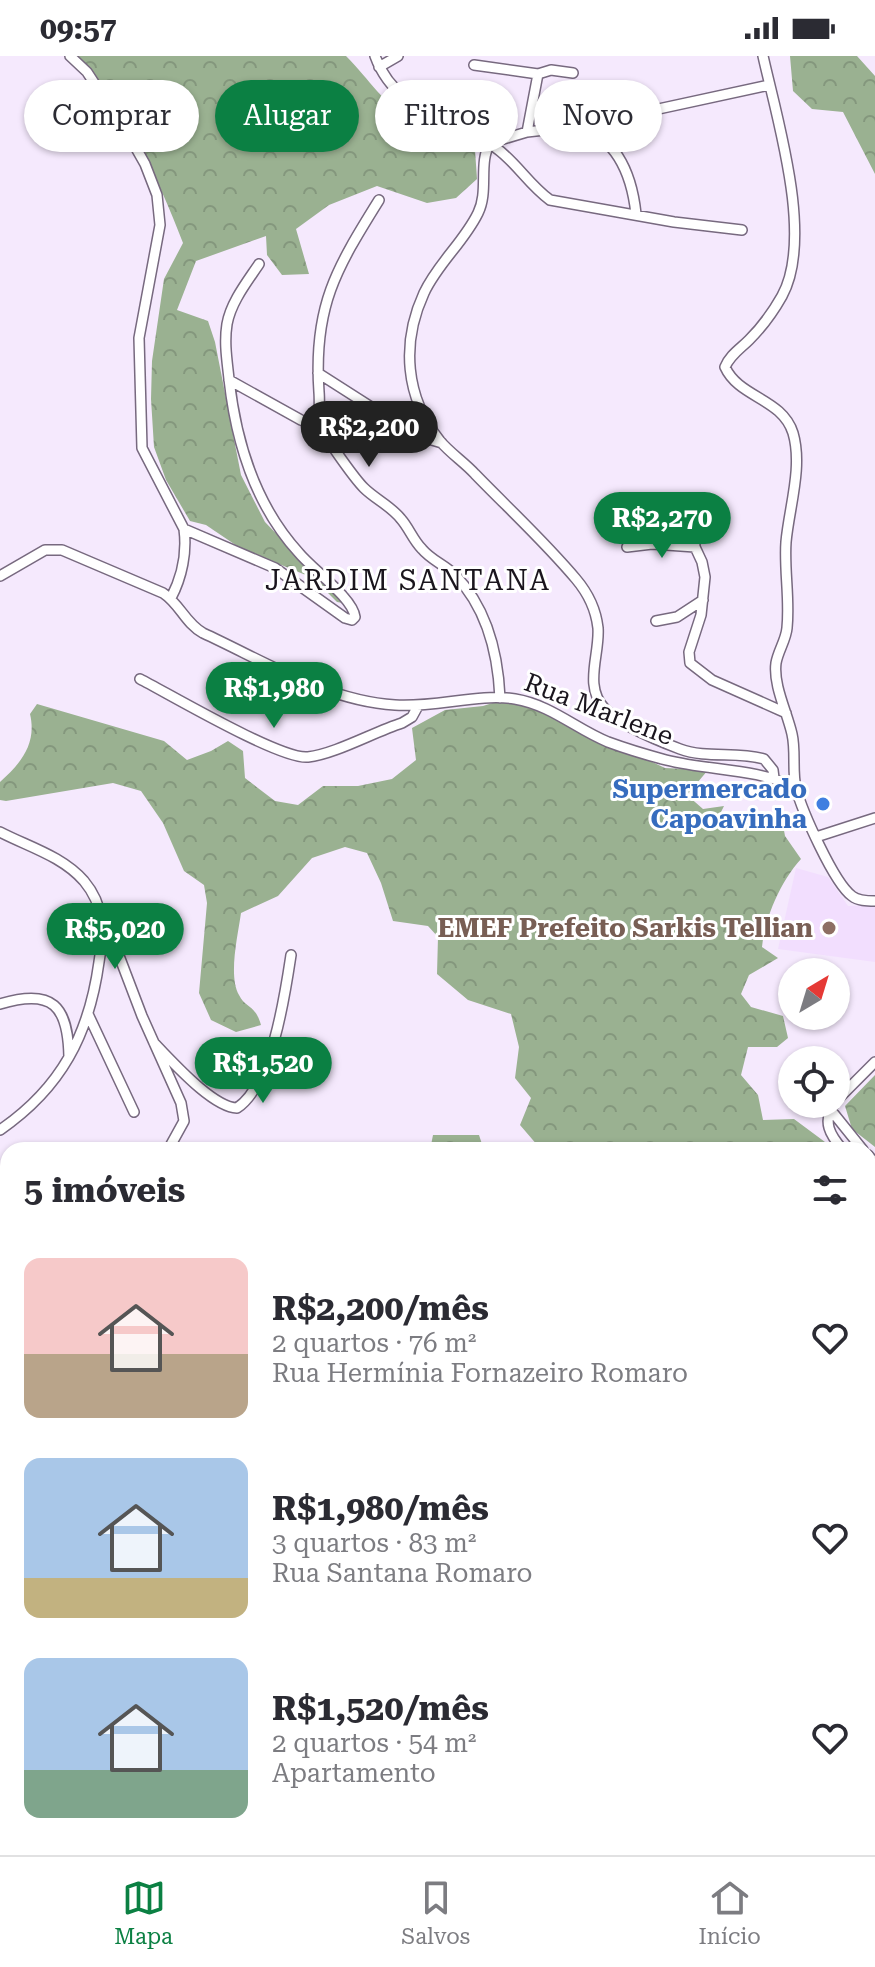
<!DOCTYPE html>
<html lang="pt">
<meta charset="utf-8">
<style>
body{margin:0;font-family:"Roboto Serif",serif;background:#f2f2f3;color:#2b2b33;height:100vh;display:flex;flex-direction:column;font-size:30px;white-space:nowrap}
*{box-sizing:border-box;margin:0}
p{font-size:26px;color:#7c7c81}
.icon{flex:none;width:44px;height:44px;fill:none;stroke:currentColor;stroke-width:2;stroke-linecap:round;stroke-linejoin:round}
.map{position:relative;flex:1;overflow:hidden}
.sheet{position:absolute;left:0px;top:1086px;width:876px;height:714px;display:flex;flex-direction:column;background:#fff;border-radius:24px 24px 0 0;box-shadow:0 2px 6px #0004}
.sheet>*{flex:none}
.top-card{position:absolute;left:24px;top:24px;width:828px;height:72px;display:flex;gap:16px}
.needle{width:52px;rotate:38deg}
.controls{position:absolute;left:778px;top:902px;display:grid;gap:16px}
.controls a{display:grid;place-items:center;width:72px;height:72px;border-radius:50%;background:#fff;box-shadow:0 2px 6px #0004;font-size:40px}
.price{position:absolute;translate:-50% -68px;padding:0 18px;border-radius:28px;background:#0b8043;color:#fff;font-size:26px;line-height:52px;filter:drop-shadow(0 2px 4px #0008)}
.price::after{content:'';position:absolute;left:50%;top:48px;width:24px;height:18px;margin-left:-12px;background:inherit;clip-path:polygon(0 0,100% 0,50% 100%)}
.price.selected{background:#222;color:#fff}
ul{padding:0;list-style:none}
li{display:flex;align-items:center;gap:24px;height:200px;padding:0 24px}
li span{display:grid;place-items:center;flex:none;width:224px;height:160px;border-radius:16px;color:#555}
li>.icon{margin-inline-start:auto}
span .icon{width:96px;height:96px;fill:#fffc;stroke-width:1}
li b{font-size:34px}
h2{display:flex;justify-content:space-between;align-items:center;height:96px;padding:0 24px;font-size:34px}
.chip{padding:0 28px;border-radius:36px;background:#fff;box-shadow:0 2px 6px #0004;font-size:28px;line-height:72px}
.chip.selected{background:#0b8043;color:#fff}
.status{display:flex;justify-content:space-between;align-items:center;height:56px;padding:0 40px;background:#fff;direction:ltr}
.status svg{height:22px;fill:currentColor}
.dock{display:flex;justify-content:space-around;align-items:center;height:112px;border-top:2px solid #e1e1e2;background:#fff;font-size:22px;color:#7c7c81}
.dock a{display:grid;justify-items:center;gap:4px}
.dock .selected{color:#0b8043}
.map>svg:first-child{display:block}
.built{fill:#f2defe}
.forest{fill:url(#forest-crowns)}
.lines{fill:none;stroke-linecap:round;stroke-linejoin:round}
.street-casing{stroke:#77697f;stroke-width:12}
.street{stroke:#fff;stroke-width:9}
.shop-dot{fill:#3f7fe0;stroke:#fff;stroke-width:3}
.education-dot{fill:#8d6e63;stroke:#fff;stroke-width:3}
.labels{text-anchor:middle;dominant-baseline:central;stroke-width:6;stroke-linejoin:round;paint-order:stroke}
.street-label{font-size:26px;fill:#1a151d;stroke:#fff}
.shop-label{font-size:26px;font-weight:bold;fill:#366cbe;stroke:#fff;text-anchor:end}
.education-label{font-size:26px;font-weight:bold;fill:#785e54;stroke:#fff;text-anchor:end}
.neighbourhood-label{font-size:28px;letter-spacing:2px;fill:#1a151d;stroke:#fff}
</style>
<div class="status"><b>09:57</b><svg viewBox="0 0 49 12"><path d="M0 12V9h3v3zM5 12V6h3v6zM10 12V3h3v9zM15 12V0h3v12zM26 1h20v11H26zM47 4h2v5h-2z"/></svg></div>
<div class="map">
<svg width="875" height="1799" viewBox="0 0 875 1799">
<defs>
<pattern id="forest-crowns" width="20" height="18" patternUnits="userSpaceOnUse" patternTransform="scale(2)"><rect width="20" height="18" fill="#9ab191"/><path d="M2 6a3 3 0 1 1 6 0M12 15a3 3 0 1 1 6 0" fill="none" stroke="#84977d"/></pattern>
</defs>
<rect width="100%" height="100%" fill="#f5e9fd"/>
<path class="built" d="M796,812l32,9 20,29 27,-1v57l-97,-13z"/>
<path class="forest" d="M78,0h268c24,24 37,48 67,65l4,22 34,1 24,6 2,29 -21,19 -29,5 -50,-17 -48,19 -33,24 13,45 -27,1 -15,-20 -1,-19 -70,25 -19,49 31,11 7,21 26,133 24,47 78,81 -6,-1 -24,-24 -73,-30 -34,-23 -16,-4 -24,-41 -12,-33 -3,-48 1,-38 12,-82 19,-36c-25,-67 -59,-133 -105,-187z
M790,0h67l18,20v98l-32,-62 -31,-3 -19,-18z
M502,644l42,10 66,38 25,6 30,14 43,2 -21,25 16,14 21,-3 -7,14 10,5 43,-7 13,7 2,11 16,23c-20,22 -36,58 -39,88l16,11 -29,17 -8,19 10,13 32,9 5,22 -11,9h-29l-7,28 17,20 5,25 31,-1 31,23 -26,8h-46l-7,-8 -52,8h-144l-12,-4 -18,-21 11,-27 -16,-20 4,-31 -8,-33 -43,-14 -31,-26 1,-37 -10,-11 -35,-5 -12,-38 -14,-30 -22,-6 -33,11 -34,38 -37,17c-3,22 -13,63 -2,82 7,14 16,9 22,30l-25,7 -25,-12 -12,-27 8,-90 -3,-18 -20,-14 -21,-48 -22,-32 -28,-8 -107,18 -6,-1v-18c21,-19 37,-38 30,-68l7,-10 127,37 23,19 24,-9 17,-10 15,10 2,27 30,23 23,4 25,-19h35l34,-7 24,-19 -4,-32 33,-18 38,-4z
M875,1019v72l-23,-18 -7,-23z
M433,1079h46l5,15h-54z
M868,1521l7,3v275h-127l-6,-7h126z
M292,1792h323l-6,7h-315z"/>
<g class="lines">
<defs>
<path id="street" d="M70,0l17,16 45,69 13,23 12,31 3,30 -21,113 3,110 42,81c3,23 -2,48 -13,69
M375,0c21,58 78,60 121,92 20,14 33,37 54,52l124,22 68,8
M763,0c14,63 51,182 19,240 -9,16 -20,31 -33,44 -9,9 -19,15 -24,27 14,31 57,31 68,66 10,34 -4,75 -7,109 -2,28 4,57 1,86 -1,12 -9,23 -11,35 -3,22 11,49 16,71 4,17 0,37 4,54 6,23 38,95 56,108 6,5 15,5 23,5
M474,9l64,9 -11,58
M379,11l19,-11
M538,18l13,-4 22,3
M580,70c38,14 52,50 56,88
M490,87c-12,20 -1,48 -12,70 -14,29 -40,50 -54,80 -23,50 -19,104 16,148 10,12 24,21 35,33 34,35 70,68 101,105 11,13 20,31 22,49 2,27 -15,58 7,81 15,16 54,32 75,40 27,10 57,2 84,10l9,11 1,8
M490,87l37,-11 53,-6 189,-41
M379,144c-43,69 -66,107 -60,192 1,11 -1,26 3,36 4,11 33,51 42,60 11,11 27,18 37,31 8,9 12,21 21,30 9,11 23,16 33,26 32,33 43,78 45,123
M318,317l97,62 27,8
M229,324l72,40 21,8
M693,460l2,31 7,15 3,15 -4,38 -12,37 1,11 22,17 74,33
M184,473l91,39 70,50 7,2 3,-3c-2,-19 -43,-48 -56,-64 -44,-48 -63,-111 -70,-174 -2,-19 -5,-36 -2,-55 4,-22 20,-42 32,-60
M627,491l25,-3 43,3
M0,520l45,-26h17l101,43c17,11 22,30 40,40 61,28 124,68 192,72 39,3 84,-12 120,-6 36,6 61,30 93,43 19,7 39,13 58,18 44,11 88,8 130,27
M656,565l21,-4 26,-17
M140,623c31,16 141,81 168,78 27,-3 66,-25 94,-34l10,-6 6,-11
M0,776c29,15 62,24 84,49 21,25 20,51 15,81 -10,73 -38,126 -99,168
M816,781l59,-19
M105,863l37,97 39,87 3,18 -16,29
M0,948c53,-16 68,2 69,53
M88,958l46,98
M154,987c18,18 58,64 83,65 35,-23 48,-113 54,-153
M836,1045l39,-39
M834,1048c-12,18 -4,31 9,46
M830,1053l33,41
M868,1099l7,8
M868,1124v14
M0,1395l8,4
M0,1490l8,1
M654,1792l3,7
M150,1799l1,-7"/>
</defs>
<use href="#street" class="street-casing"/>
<use href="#street" class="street"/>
</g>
<circle class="shop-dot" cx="823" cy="748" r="8"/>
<circle class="education-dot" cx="829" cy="872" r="8"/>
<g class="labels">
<g class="street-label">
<text transform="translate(599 653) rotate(21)">Rua Marlene</text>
</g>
<g class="shop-label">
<text x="807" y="733">Supermercado<tspan x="807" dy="30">Capoavinha</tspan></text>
</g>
<g class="education-label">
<text x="813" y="872">EMEF Prefeito Sarkis Tellian</text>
</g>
<g class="neighbourhood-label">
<text x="408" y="524">JARDIM SANTANA</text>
</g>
</g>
</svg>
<div class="controls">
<a><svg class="needle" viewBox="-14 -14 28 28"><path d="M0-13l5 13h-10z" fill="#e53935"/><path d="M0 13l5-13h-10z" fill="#7c7c81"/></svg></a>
<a><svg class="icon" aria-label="locate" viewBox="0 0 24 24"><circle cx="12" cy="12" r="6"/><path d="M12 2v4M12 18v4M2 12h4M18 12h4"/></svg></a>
</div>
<b class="price selected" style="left:369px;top:413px">R$2,200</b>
<b class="price" style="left:662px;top:504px">R$2,270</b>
<b class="price" style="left:274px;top:674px">R$1,980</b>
<b class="price" style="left:115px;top:915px">R$5,020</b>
<b class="price" style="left:263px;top:1049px">R$1,520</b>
<div class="top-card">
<a class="chip">Comprar</a>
<a class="chip selected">Alugar</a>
<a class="chip">Filtros</a>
<a class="chip">Novo</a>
</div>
<section class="sheet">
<h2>5 imóveis<svg class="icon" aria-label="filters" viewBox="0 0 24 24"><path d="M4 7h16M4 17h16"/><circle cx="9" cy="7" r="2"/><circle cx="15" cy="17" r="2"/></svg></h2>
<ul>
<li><span style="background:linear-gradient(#f6c9c9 60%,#b9a48a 0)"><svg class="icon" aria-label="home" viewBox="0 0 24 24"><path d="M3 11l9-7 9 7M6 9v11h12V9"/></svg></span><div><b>R$2,200/mês</b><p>2 quartos · 76 m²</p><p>Rua Hermínia Fornazeiro Romaro</p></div><svg class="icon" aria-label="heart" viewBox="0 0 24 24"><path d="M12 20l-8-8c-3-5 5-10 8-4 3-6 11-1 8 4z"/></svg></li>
<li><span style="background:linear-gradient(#a9c7e8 75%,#c2b280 0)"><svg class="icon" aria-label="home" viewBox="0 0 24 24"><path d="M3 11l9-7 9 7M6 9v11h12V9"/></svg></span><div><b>R$1,980/mês</b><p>3 quartos · 83 m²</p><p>Rua Santana Romaro</p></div><svg class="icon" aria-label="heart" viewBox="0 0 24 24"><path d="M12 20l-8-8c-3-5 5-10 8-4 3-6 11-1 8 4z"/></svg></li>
<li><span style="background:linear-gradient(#a9c7e8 70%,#7fa58c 0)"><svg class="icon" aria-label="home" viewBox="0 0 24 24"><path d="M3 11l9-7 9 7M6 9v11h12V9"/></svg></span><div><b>R$1,520/mês</b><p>2 quartos · 54 m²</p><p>Apartamento</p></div><svg class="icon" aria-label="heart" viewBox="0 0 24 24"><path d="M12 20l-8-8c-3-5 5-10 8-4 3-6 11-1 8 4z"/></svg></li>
</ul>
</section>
</div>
<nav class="dock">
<a class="selected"><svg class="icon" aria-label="map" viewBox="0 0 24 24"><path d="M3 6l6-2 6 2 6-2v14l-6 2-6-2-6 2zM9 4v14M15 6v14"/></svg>Mapa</a>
<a><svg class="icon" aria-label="saved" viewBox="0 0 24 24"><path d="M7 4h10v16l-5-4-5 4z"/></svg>Salvos</a>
<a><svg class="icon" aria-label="home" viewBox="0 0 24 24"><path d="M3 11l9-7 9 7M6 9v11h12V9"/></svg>Início</a>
</nav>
